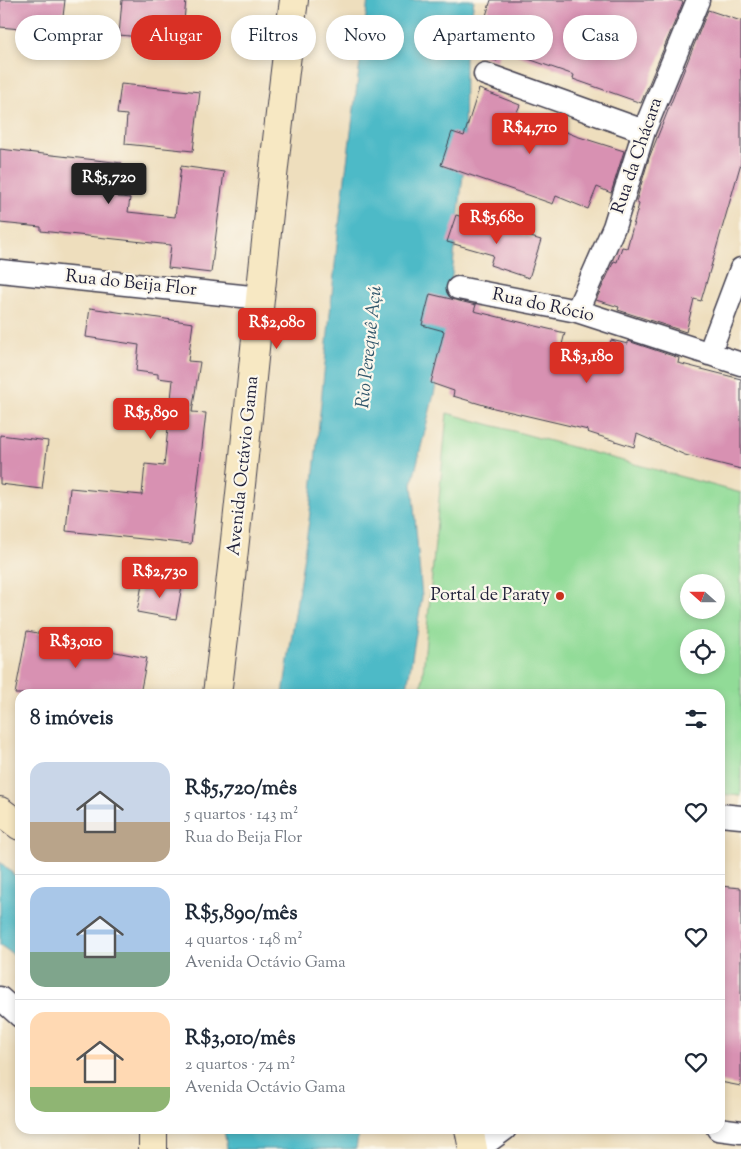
<!DOCTYPE html>
<html lang="pt">
<meta charset="utf-8">
<style>
body{margin:0;font-family:"Sorts Mill Goudy",serif;background:#f6f6f7;color:#1f2937;height:100vh;display:flex;flex-direction:column;font-size:19px;white-space:nowrap}
*{box-sizing:border-box;margin:0}
p{font-size:16px;color:#747a83}
.icon{flex:none;width:28px;height:28px;fill:none;stroke:currentColor;stroke-width:2;stroke-linecap:round;stroke-linejoin:round}
.map{position:relative;flex:1;overflow:hidden}
.drawer{position:absolute;left:15px;top:689px;width:710px;height:445px;display:flex;flex-direction:column;background:#fff;border-radius:15px;box-shadow:0 2px 8px #0003}
.drawer>*{flex:none}
.top-card{position:absolute;left:15px;top:15px;width:711px;height:45px;display:flex;gap:10px}
.needle{width:32px;rotate:291deg}
.controls{position:absolute;left:680px;top:574px;display:grid;gap:10px}
.controls a{display:grid;place-items:center;width:45px;height:45px;border-radius:50%;background:#fff;box-shadow:0 2px 8px #0003;font-size:25px}
.price{position:absolute;translate:-50% -42px;padding:0 11px;border-radius:5px;background:#d93025;color:#fff;font-size:16px;line-height:32px;filter:drop-shadow(0 1px 2px #0008)}
.price::after{content:'';position:absolute;left:50%;top:30px;width:15px;height:11px;margin-left:-8px;background:inherit;clip-path:polygon(0 0,100% 0,50% 100%)}
.price.selected{background:#222;color:#fff}
ul{padding:0;list-style:none}
li{display:flex;align-items:center;gap:15px;height:125px;padding:0 15px}
li+li{border-top:1px solid #e0e1e3}
li span{display:grid;place-items:center;flex:none;width:140px;height:100px;border-radius:15px;color:#555}
li>.icon{margin-inline-start:auto}
span .icon{width:60px;height:60px;fill:#fffc;stroke-width:1}
li b{font-size:21px}
h2{display:flex;justify-content:space-between;align-items:center;height:60px;padding:0 15px;font-size:21px}
.chip{padding:0 18px;border-radius:22px;background:#fff;box-shadow:0 2px 8px #0003;font-size:18px;line-height:45px}
.chip.selected{background:#d93025;color:#fff}
.map>svg:first-child{display:block}
.green{fill:#91db97;stroke:#5a7e69;fill-rule:evenodd}
.water{fill:#4dbac7;stroke:#386e81}
.building{fill:#d891b2}
.lines{fill:none;stroke-linecap:round;stroke-linejoin:round}
.street-casing{stroke:#413e4e;stroke-width:25}
.secondary-casing{stroke:#413e4e;stroke-width:30}
.street{stroke:#fff;stroke-width:22}
.secondary{stroke:#f7e8c3;stroke-width:28}
.poi-dot{fill:#c8321e;stroke:#fbf7ec;stroke-width:2}
.labels{text-anchor:middle;dominant-baseline:central;stroke-width:4.5;stroke-linejoin:round;paint-order:stroke}
.street-label{font-size:18px;fill:#22223b;stroke:#fbf7ec}
.poi-label{font-size:18px;fill:#22223b;stroke:#fbf7ec;text-anchor:end}
.water-label{font-size:19px;font-style:italic;fill:#31576c;stroke:#fbf7ec}
</style>
<div class="map">
<svg width="741" height="1149" viewBox="0 0 741 1149">
<rect width="100%" height="100%" fill="#fbf7ec"/>
<filter id="ink" filterUnits="userSpaceOnUse"><feTurbulence type="fractalNoise" baseFrequency=".02" numOctaves="2"/><feDisplacementMap in="SourceGraphic" scale="10" xChannelSelector="R" yChannelSelector="G"/><feConvolveMatrix kernelMatrix="1 2 1 2 8 2 1 2 1" color-interpolation-filters="sRGB"/></filter>
<filter id="wash" filterUnits="userSpaceOnUse"><feTurbulence type="fractalNoise" baseFrequency=".0096" numOctaves="4" result="noise"/><feDisplacementMap in="SourceGraphic" scale="20" xChannelSelector="R" yChannelSelector="G"/><feGaussianBlur stdDeviation="1.12" result="paint"/><feColorMatrix in="noise" values="0 0 0 0 0 0 0 0 0 0 0 0 0 0 0 0 0 1.4 0 .05"/><feComposite in="paint" operator="in"/></filter>
<g filter="url(#wash)">
<rect width="100%" height="100%" fill="#eedebd"/>
<path class="green" d="M447,413l294,80v303l-21,-2v-100h-299zM689,582h27v28h-27zM689,638h27v27h-27z"/>
<path class="water" d="M368,0h106l-9,57 -1,108 -21,192 -31,127 10,113 -16,97h-123l26,-173 30,-296z
M0,862l20,18v79l-20,-14z
M224,1129h135l-3,20h-129z"/>
<g id="blocks">
<path class="building" d="M0,0h65l-4,33 -61,-6z
M122,0h64l-4,41 -63,-6z
M491,0h185l7,2 -42,101 -68,-24 1,-4 -74,-26 -3,12 -23,-8z
M708,10l33,11v142l-40,138 -7,-2 -8,33 -68,-22 1,-3 -23,-7 18,-39 3,1 5,-15 5,1 12,-44 -3,-2 13,-44z
M121,84l79,8 -7,59 -68,-7 2,-29 -10,-1z
M479,89l41,16 -3,7 59,24 48,15 -13,42 -14,-6 -9,22 -32,-13 -3,8 -112,-39 11,-33 12,4z
M0,149l122,14 -4,34 12,1 -2,14 47,5 6,-51 43,6 -13,101 -43,-5 3,-23 -130,-14v-4l-41,-4z
M456,215l85,25 -12,38 -39,-13 3,-10 -46,-13z
M430,294l46,11 -2,6 91,22 -5,19 45,8 6,-20 17,4v-3l51,17 -1,5 63,16v90l-56,-14 -48,-21 -3,13 -47,-15 1,-2 -94,-22 -41,-12 1,-5 -23,-8 13,-52 -22,-6z
M90,308l103,15 -5,38 12,1 -8,50 14,1 -15,131 -125,-13 4,-43 72,7 3,-31 19,2 9,-86 -15,-2v-4l-22,-3 3,-26 -53,-8z
M0,435l48,6 -6,48 -42,-5z
M143,579l39,7 -6,33 -39,-7z
M27,631l37,7v4l83,16 -7,36h-125z
M720,886l21,2v198l-21,-4z"/>
</g>
</g>
<g filter="url(#ink)">
<use href="#blocks" fill-opacity="0" stroke="#413e4e" stroke-width="1"/>
<g class="lines">
<defs>
<path id="street" d="M485,74l159,57
M0,271l261,27
M458,288l119,23 164,53
M577,311l37,-84 30,-96 54,-131
M709,354l32,-85
M720,815l21,2
M0,998l20,18
M718,1129l23,3
M478,1149l27,-20"/>
<path id="secondary" d="M217,694c30,-231 46,-463 77,-694
M0,811l20,15
M153,1129v20
M469,1129l4,20"/>
</defs>
<use href="#street" class="street-casing"/>
<use href="#secondary" class="secondary-casing"/>
<use href="#street" class="street"/>
<use href="#secondary" class="secondary"/>
</g>
</g>
<circle class="poi-dot" cx="560" cy="596" r="5"/>
<g class="labels">
<g class="street-label">
<text transform="translate(638 156) rotate(-71)">Rua da Chácara</text>
<text transform="translate(131 284) rotate(6)">Rua do Beija Flor</text>
<text transform="translate(543 306) rotate(12)">Rua do Rócio</text>
<text transform="translate(244 466) rotate(-84)">Avenida Octávio Gama</text>
</g>
<g class="poi-label">
<text x="550" y="596">Portal de Paraty</text>
</g>
<g class="water-label">
<text transform="translate(370 347) rotate(-84)">Rio Perequê Açú</text>
</g>
</g>
</svg>
<div class="controls">
<a><svg class="needle" viewBox="-14 -14 28 28"><path d="M0-13l5 13h-10z" fill="#e53935"/><path d="M0 13l5-13h-10z" fill="#747a83"/></svg></a>
<a><svg class="icon" aria-label="locate" viewBox="0 0 24 24"><circle cx="12" cy="12" r="6"/><path d="M12 2v4M12 18v4M2 12h4M18 12h4"/></svg></a>
</div>
<b class="price" style="left:530px;top:155px">R$4,710</b>
<b class="price selected" style="left:109px;top:205px">R$5,720</b>
<b class="price" style="left:497px;top:245px">R$5,680</b>
<b class="price" style="left:277px;top:350px">R$2,080</b>
<b class="price" style="left:587px;top:384px">R$3,180</b>
<b class="price" style="left:151px;top:440px">R$5,890</b>
<b class="price" style="left:160px;top:599px">R$2,730</b>
<b class="price" style="left:76px;top:669px">R$3,010</b>
<div class="top-card">
<a class="chip">Comprar</a>
<a class="chip selected">Alugar</a>
<a class="chip">Filtros</a>
<a class="chip">Novo</a>
<a class="chip">Apartamento</a>
<a class="chip">Casa</a>
</div>
<section class="drawer">
<h2>8 imóveis<svg class="icon" aria-label="filters" viewBox="0 0 24 24"><path d="M4 7h16M4 17h16"/><circle cx="9" cy="7" r="2"/><circle cx="15" cy="17" r="2"/></svg></h2>
<ul>
<li><span style="background:linear-gradient(#c9d6e8 60%,#b9a48a 0)"><svg class="icon" aria-label="home" viewBox="0 0 24 24"><path d="M3 11l9-7 9 7M6 9v11h12V9"/></svg></span><div><b>R$5,720/mês</b><p>5 quartos · 143 m²</p><p>Rua do Beija Flor</p></div><svg class="icon" aria-label="heart" viewBox="0 0 24 24"><path d="M12 20l-8-8c-3-5 5-10 8-4 3-6 11-1 8 4z"/></svg></li>
<li><span style="background:linear-gradient(#a9c7e8 65%,#7fa58c 0)"><svg class="icon" aria-label="home" viewBox="0 0 24 24"><path d="M3 11l9-7 9 7M6 9v11h12V9"/></svg></span><div><b>R$5,890/mês</b><p>4 quartos · 148 m²</p><p>Avenida Octávio Gama</p></div><svg class="icon" aria-label="heart" viewBox="0 0 24 24"><path d="M12 20l-8-8c-3-5 5-10 8-4 3-6 11-1 8 4z"/></svg></li>
<li><span style="background:linear-gradient(#ffd9b3 75%,#8fb573 0)"><svg class="icon" aria-label="home" viewBox="0 0 24 24"><path d="M3 11l9-7 9 7M6 9v11h12V9"/></svg></span><div><b>R$3,010/mês</b><p>2 quartos · 74 m²</p><p>Avenida Octávio Gama</p></div><svg class="icon" aria-label="heart" viewBox="0 0 24 24"><path d="M12 20l-8-8c-3-5 5-10 8-4 3-6 11-1 8 4z"/></svg></li>
</ul>
</section>
</div>
